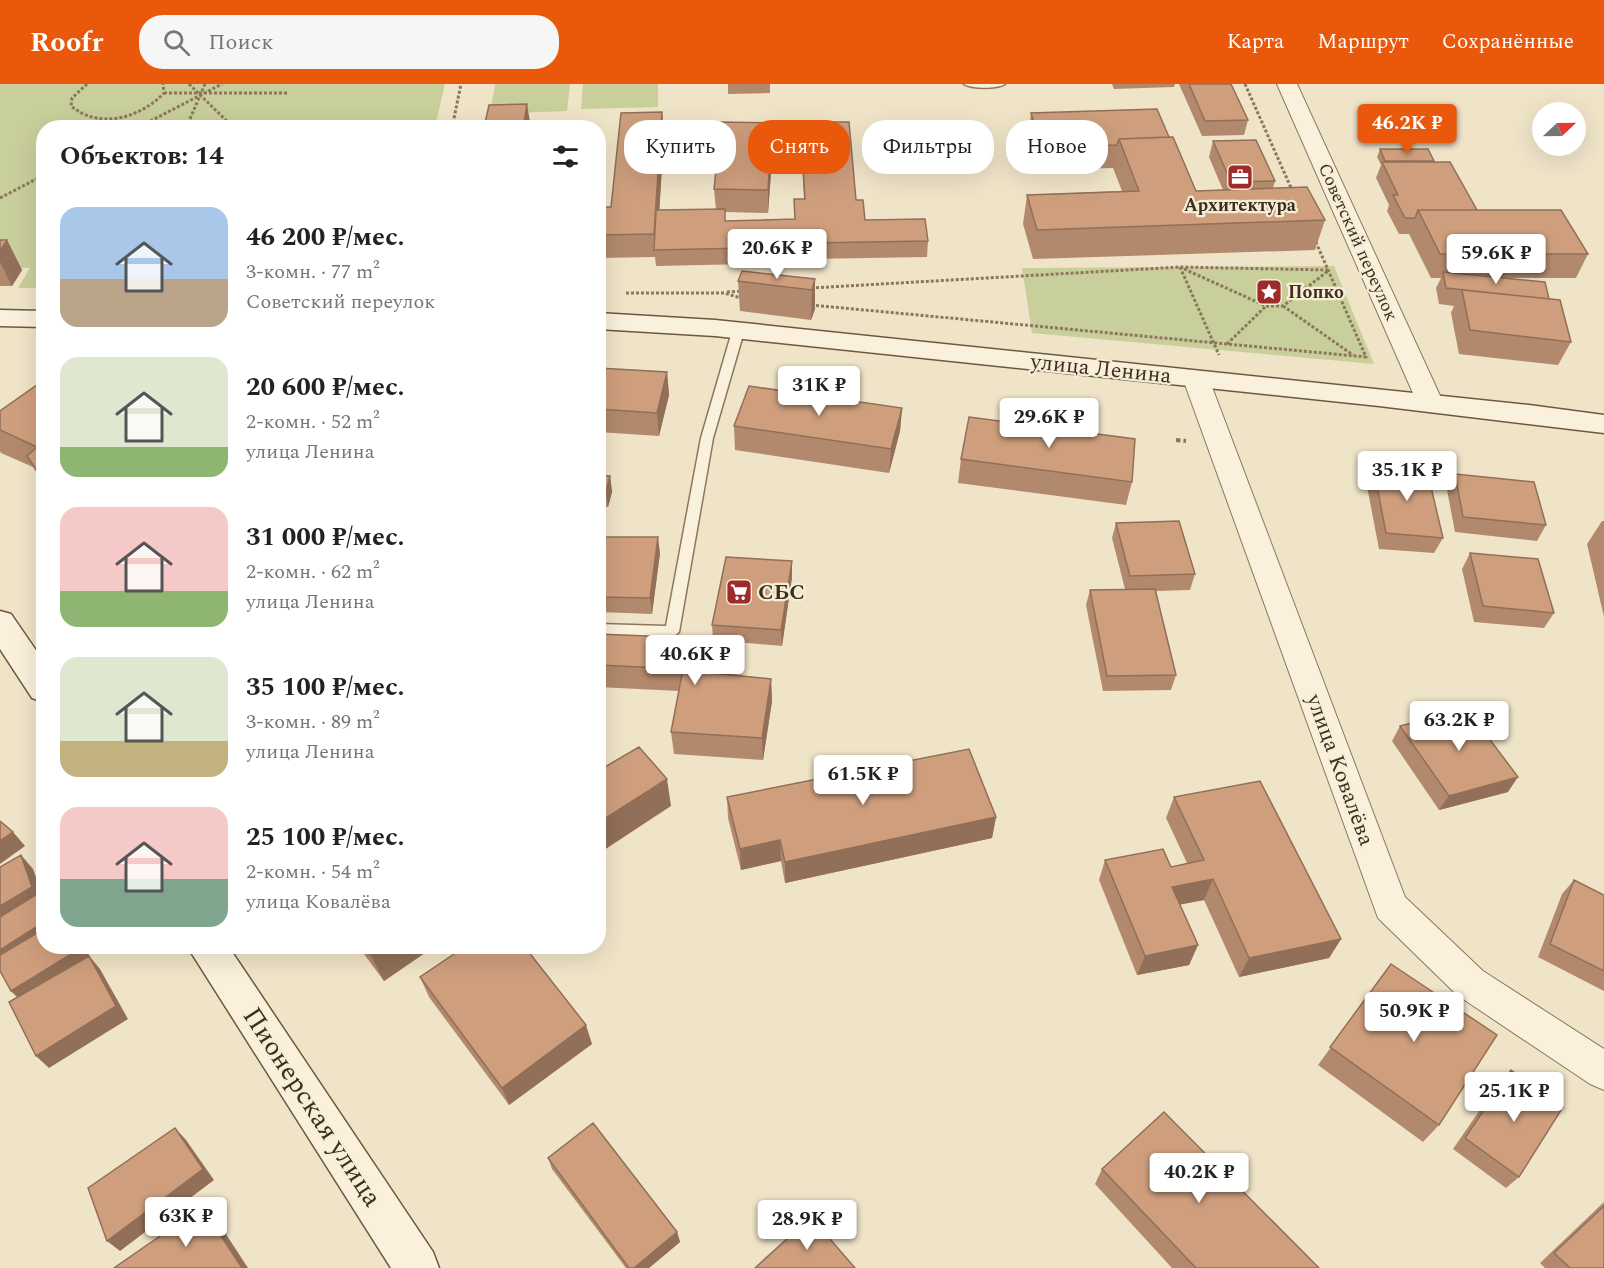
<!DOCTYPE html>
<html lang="ru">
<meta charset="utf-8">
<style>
body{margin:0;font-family:Spectral,serif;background:#f6f6f6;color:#222;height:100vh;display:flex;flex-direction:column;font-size:22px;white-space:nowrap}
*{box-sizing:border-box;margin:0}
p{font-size:20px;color:#767676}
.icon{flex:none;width:33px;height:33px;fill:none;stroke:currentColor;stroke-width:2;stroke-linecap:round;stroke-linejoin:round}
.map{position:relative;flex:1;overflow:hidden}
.drawer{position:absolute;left:36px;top:36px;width:570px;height:834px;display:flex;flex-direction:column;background:#fff;border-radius:24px;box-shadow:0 6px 24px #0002}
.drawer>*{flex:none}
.hud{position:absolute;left:624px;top:36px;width:570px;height:54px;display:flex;gap:12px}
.needle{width:39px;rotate:68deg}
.controls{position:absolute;left:1532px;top:18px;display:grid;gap:12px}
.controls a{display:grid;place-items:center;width:54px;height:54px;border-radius:50%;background:#fff;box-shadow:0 6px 24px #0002;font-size:30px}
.price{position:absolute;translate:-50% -51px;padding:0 14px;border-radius:6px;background:#fff;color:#222;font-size:20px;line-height:39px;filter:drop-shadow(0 2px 3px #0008)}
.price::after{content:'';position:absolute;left:50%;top:36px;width:18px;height:14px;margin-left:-9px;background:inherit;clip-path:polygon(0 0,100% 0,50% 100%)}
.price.active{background:#ea580c;color:#fff}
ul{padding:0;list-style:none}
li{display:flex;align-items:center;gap:18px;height:150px;padding:0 24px}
li span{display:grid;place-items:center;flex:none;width:168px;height:120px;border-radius:18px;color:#555}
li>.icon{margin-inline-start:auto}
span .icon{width:72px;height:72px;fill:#fffc;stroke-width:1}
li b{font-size:26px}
h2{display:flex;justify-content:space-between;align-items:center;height:72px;padding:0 24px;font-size:26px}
.pill{padding:0 21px;border-radius:24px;background:#fff;box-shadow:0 6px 24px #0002;font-size:21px;line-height:54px}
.pill.active{background:#ea580c;color:#fff}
header{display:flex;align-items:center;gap:36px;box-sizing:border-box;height:84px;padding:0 30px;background:#ea580c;color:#fff}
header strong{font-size:28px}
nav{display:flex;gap:33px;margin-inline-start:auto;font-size:21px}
.search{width:420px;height:54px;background:#f6f6f6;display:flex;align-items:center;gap:15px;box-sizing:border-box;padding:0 21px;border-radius:24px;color:#767676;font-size:22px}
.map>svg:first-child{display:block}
.green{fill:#c9cf9b}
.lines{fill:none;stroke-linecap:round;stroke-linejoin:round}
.service-casing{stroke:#8d765c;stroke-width:3}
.minor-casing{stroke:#8d765c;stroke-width:2}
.secondary-casing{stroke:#6f573f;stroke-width:3}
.path-far1{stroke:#8d765c;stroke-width:3;stroke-dasharray:3 2;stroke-linecap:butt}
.path{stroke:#8d765c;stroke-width:4;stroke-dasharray:4.5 3;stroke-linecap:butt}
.service{fill:#faf1dc;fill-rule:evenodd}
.minor{fill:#faf1dc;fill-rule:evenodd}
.secondary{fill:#faf1dc;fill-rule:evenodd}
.wall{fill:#b2896c}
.shaded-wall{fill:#916f58}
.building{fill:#cf9f7d;stroke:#916f58;stroke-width:1.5}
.labels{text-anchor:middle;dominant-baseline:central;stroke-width:4.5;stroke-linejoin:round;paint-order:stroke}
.far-poi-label{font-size:18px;font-weight:bold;fill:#3d2e20;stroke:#f7eed8}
.far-street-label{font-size:18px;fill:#3d2e20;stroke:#f7eed8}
.street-label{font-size:22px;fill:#3d2e20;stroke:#f7eed8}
.poi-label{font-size:22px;font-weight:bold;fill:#3d2e20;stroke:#f7eed8;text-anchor:start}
.near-street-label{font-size:27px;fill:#3d2e20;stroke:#f7eed8}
</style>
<header>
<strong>Roofr</strong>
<div class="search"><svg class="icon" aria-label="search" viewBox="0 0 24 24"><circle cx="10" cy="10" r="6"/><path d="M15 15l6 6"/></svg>Поиск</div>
<nav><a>Карта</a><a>Маршрут</a><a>Сохранённые</a></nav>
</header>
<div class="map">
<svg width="1604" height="1184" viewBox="0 0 1604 1184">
<rect width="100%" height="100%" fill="#f0e4c8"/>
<path class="green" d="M0,0h445l-10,43 -391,1 -1,160h-25l12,-20 -30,-1z
M495,0h75l-3,27 -77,3z
M583,0h75v23l-77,2z
M1334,182l40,98 -342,-31 -10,-65z"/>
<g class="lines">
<defs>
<path id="service" d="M964,0h41c-8,5 -33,5 -41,0z
M739,240l6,4 -32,110 -34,194 -7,6 -74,-3v-11l68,2 35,-188 32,-110z"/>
<path id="minor" d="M1277,0h20l145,316 -4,6 -9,3 -9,-3 -4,-6z
M1196,287l9,2 4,6 196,518 78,74 121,78v41l-14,-6 -133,-89 -79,-77 -195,-539 4,-6z"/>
<path id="secondary" d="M0,226l44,1v16l-44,-1z
M598,229l117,7 814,85 75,10v18l-225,-27 -664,-70 -117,-7z
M0,527l11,3 33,48v40l-12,-4 -32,-49z
M187,862h41l205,306 6,16h-48z"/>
</defs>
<use href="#service" class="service-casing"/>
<use href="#minor" class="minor-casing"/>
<use href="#secondary" class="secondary-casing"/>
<path class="path-far1" d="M87,0l-15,14 -1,8c29,24 69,12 93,-13l-1,-9
M189,0l45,44
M1245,0l47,106
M164,9h125
M137,44l85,-44
M186,44l19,-44
M452,44l9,-44
M0,114l44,-23
M1180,183l39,88
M1184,185l82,37h17l45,-35
M811,204l369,-21 148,3
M727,208l16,-1
M626,209h98l20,6
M811,221l555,52 -51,-117
M1283,222l70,49
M1227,260l39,-38"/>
<path class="path" d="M1176,356l10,1"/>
<use href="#service" class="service"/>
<use href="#minor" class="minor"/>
<use href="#secondary" class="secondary"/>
</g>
<path class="wall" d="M728,0h42v9l-42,1z
M1112,0h63l-1,3 -60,2z
M1179,0h52l17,36 -4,15 -42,1z
M662,28l2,22 -5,76h57l-2,-21 59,-43 -5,67 -43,-1v9l70,-2 -1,-20h10l-4,-77 56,78 9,20 63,21 -1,16 -179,3v4l-92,2 -1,-9 -57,1v-58l1,7h12z
M1031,29l138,24 27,54 27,-1 -14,-33 4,-16 62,40 -2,7 52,32 -10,30 -282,9 -10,-35 4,-29 95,-4 -9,-23 -74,2 -11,-34z
M1361,30l43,14 -3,8h-36l-7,-14z
M1380,65l54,12 -1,1 44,48 111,44 -12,24h-74l47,21 22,43 -13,23 -99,-11 -8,-41 3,-7 -15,-2 -3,-16 5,-10h-10l-22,-44h-10l-12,-23 2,-6 -13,-27 5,-13 -4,-8z
M0,156h7l15,30 -10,16h-12z
M815,195v30l-4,11 -71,-9 -2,-30z
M598,284l69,4 2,23 -10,41 -61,-4z
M44,296v105l-11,-18 -32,-14 -1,-2v-40z
M902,324l-2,23 -11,42 -154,-23 -1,-24z
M961,375l171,23 -6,23 -168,-22z
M1373,381l70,73 -9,15 -55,-4 -13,-68z
M1455,390l91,51 -9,16 -82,-9 -8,-42z
M598,391l12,1 2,16 -4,15h-10z
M1602,437h2v96l-17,-73z
M1116,439l79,51 -5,16 -34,1 20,84 -5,15 -68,1 -17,-86 4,-15 35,-1 -13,-51z
M660,469l-8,61 -54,-2v-51z
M1470,469l84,60 -10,15 -70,-6 -12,-53z
M792,477v16l-10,69 -69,-6 -1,-15z
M598,550l99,4 2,23 -1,11 73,7 1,22 -9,59 -89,-6 -3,-22 8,-41 -81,-4z
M1400,642l108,66 -69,18 -47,-69z
M727,713l269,20 -4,21 -207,45 -4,-22 -40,9 -13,-52z
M1174,713l167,142 -12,19 -90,19 -35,-77 -25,4 19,41 -9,20 -52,10 -38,-95 6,-20 66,7 16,-4 -21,-45z
M1574,796l30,15v96l-66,-34 24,-63z
M358,862h77l-51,35z
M1391,880l48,161 -16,17 -105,-77z
M420,893l172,67 -83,61 -80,-108z
M1511,986l8,107 -13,11 -53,-39 46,-67z
M548,1074l129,74 3,10 -31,26h-23l-74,-99z
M1102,1085l217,99h-147l-77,-84z
M1604,1118v66h-59l-5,-5z"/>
<path class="shaded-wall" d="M527,20l4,24h-8z
M662,28l2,22 -7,116h-1l-2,-16z
M772,39l1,23 -5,67v-23z
M7,156l15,30 -10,16 -12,-24v-11z
M815,195v30l-4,11 1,-30z
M667,288l2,23 -10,41 -2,-23z
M902,324l-2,23 -11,42 2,-24z
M610,392l2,16 -4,15 -2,-16z
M658,453l2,16 -8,61 -2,-16z
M792,477v16l-10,69 -1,-16z
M697,554l2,23 -4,33 -2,-23z
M771,595l1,22 -9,59 -1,-22z
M1518,693l-10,15 -69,18 10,-14z
M667,695l4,27 -73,48v-31z
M996,733l-4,21 -207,45v-21z
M13,748l12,14 -25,18v-23z
M780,756l1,21 -40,9 -1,-21z
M21,771l12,14 11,30v4l-44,25v-22z
M1213,795l-9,21 -41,8 9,-21z
M44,838v22l-44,27v-21z
M1341,855l-12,19 -90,19 10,-19z
M1198,861l-9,20 -52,10 8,-19z
M80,862h4l6,11 10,12 28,50 -79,49 -13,-12 -12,-52 -13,-13z
M386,862h49l-51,35 -13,-25z
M586,941l6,19 -83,61 -7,-17z
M175,1044l11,12 28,40 -94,71 -13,-10z
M202,1123l16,15 30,46h-6z
M677,1148l3,10 -31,26h-15z"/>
<path class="building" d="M1189,0h42l17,36 -43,1z
M527,20l-4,24h-39l5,-23z
M1157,25l12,28 -50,2 -2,6 -75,2 -11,-34z
M662,28l-8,122 -56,1v-28h13l10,-94z
M1361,30h35l8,14h-37z
M721,38l51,1 -4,67 -54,-1z
M800,38h49l7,78h7l2,20 60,-1 3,22 -181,3v4l-93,2 2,-40 69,-1v12l70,-2 -1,-20h11z
M1173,53l23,54 111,-4 18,33 -288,10 -10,-35 112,-4 -20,-52z
M1256,56l19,41 -44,1 -18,-41z
M1380,65h48l6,12h-49z
M1382,78h68l27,48h-59l-3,8h-10l-12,-23h5z
M1418,126h143l27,44h-148z
M0,156h7l-7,11z
M742,187l73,8 -3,11 -74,-9z
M1443,188l102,10 4,17 -103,-11z
M1462,206l98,10 11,42 -101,-12z
M598,284l69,4 -10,41 -59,-4z
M44,296v101l-17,-25 10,-9 -37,-17v-19z
M749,302l153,22 -11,41 -157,-23z
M969,333l166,22 -3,43 -171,-23z
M1373,381l54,5 16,68 -57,-5z
M1455,390l79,8 12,43 -83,-8z
M598,391l12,1 -4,15h-8z
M1179,437l16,53 -65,2 -14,-53z
M602,453h56l-8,61 -52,-1v-36z
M1470,469l68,6 16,54 -71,-7z
M726,473l66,4 -11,69 -69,-5z
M1155,505l21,86 -69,1 -17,-86z
M598,550l99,4 -4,33 78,8 -9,59 -91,-6 12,-63 -85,-4z
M1467,625l51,68 -69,19 -49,-70z
M639,663l28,32 -69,44v-52z
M969,665l27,68 -211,45 -5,-22 -40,9 -13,-52z
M1260,697l81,158 -92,19 -36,-79 -41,8 26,58 -53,11 -40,-96 58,-11 8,18 33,-7 -30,-63z
M0,737l13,11 -13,9z
M21,771l11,32 -32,19v-39z
M1574,796l30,15v76l-54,-27z
M37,810l7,9v19l-44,28v-33z
M44,845v17h36l1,2 -70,43 -11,-20v-16z
M364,862h22l-15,10z
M466,862h58l62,79 -84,63 -82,-111z
M89,872l27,50 -80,50 -27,-54z
M1391,880l106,71 -58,90 -109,-78z
M1511,986l52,37 -44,70 -54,-39z
M1164,1028l155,156h-123l-94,-99z
M593,1039l84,109 -43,36h-5l-81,-110z
M175,1044l28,41 -96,72 -19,-53z
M1604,1122v62h-34l-16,-15z
M202,1123l40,61h-128z
M811,1133l44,51h-100z"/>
<defs>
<symbol id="office-square" viewBox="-11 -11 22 22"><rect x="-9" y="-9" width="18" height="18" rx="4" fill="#9e2a2b" stroke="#f7eed8"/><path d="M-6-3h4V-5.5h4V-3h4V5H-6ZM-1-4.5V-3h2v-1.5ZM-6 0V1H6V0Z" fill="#fff"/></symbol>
<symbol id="sight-square" viewBox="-11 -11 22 22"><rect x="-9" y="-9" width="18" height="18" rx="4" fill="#9e2a2b" stroke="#f7eed8"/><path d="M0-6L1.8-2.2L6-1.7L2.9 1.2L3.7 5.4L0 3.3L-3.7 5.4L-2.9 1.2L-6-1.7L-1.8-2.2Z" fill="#fff"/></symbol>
<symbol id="supermarket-square" viewBox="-11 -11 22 22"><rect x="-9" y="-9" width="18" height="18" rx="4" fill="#9e2a2b" stroke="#f7eed8"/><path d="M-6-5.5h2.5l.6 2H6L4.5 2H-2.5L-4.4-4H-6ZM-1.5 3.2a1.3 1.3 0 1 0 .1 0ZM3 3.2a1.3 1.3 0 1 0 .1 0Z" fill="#fff"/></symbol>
</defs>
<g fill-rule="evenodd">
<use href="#office-square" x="1225" y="78" width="30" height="30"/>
<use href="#sight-square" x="1254" y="193" width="30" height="30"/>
<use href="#supermarket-square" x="724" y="493" width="30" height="30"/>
</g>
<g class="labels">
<g class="far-poi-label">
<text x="1240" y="121">Архитектура</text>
<text x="1288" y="208" text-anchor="start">Попко</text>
</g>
<g class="far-street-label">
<text transform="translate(1358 158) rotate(66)">Советский переулок</text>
</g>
<g class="street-label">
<text transform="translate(1101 285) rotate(6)">улица Ленина</text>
<text transform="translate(1340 686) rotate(70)">улица Ковалёва</text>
</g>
<g class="poi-label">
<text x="758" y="508">СБС</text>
</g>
<g class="near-street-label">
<text transform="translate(312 1023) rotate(57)">Пионерская улица</text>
</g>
</g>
</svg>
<div class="controls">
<a><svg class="needle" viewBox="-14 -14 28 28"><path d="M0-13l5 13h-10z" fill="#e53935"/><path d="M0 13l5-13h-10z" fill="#767676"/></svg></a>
</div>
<b class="price active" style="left:1407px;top:71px">46.2K ₽</b>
<b class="price" style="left:777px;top:196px">20.6K ₽</b>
<b class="price" style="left:1496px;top:201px">59.6K ₽</b>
<b class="price" style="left:819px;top:333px">31K ₽</b>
<b class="price" style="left:1049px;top:365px">29.6K ₽</b>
<b class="price" style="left:1407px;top:418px">35.1K ₽</b>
<b class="price" style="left:695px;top:602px">40.6K ₽</b>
<b class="price" style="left:1459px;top:668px">63.2K ₽</b>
<b class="price" style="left:863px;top:722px">61.5K ₽</b>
<b class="price" style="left:1414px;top:959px">50.9K ₽</b>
<b class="price" style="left:1514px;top:1039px">25.1K ₽</b>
<b class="price" style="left:1199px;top:1120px">40.2K ₽</b>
<b class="price" style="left:186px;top:1164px">63K ₽</b>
<b class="price" style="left:807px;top:1167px">28.9K ₽</b>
<div class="hud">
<a class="pill">Купить</a>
<a class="pill active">Снять</a>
<a class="pill">Фильтры</a>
<a class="pill">Новое</a>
</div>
<section class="drawer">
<h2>Объектов: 14<svg class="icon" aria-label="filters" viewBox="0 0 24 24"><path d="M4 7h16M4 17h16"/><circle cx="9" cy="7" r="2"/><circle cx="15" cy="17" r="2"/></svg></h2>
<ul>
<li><span style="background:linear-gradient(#a9c7e8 60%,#b9a48a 0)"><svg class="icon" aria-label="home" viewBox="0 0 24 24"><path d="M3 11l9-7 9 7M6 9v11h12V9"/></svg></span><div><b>46 200 ₽/мес.</b><p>3-комн. · 77 m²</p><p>Советский переулок</p></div></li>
<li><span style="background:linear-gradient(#dfe7d0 75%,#8fb573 0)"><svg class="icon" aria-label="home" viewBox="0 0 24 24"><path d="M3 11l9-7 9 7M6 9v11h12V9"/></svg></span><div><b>20 600 ₽/мес.</b><p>2-комн. · 52 m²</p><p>улица Ленина</p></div></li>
<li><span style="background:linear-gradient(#f6c9c9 70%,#8fb573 0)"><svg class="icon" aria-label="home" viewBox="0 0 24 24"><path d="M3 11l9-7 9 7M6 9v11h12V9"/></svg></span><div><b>31 000 ₽/мес.</b><p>2-комн. · 62 m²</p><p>улица Ленина</p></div></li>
<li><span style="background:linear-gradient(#dfe7d0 70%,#c2b280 0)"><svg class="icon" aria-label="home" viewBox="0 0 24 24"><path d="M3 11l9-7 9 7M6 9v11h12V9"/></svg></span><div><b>35 100 ₽/мес.</b><p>3-комн. · 89 m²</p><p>улица Ленина</p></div></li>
<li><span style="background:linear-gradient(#f6c9c9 60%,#7fa58c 0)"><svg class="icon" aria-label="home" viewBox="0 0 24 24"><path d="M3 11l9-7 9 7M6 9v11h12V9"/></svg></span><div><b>25 100 ₽/мес.</b><p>2-комн. · 54 m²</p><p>улица Ковалёва</p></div></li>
</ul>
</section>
</div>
